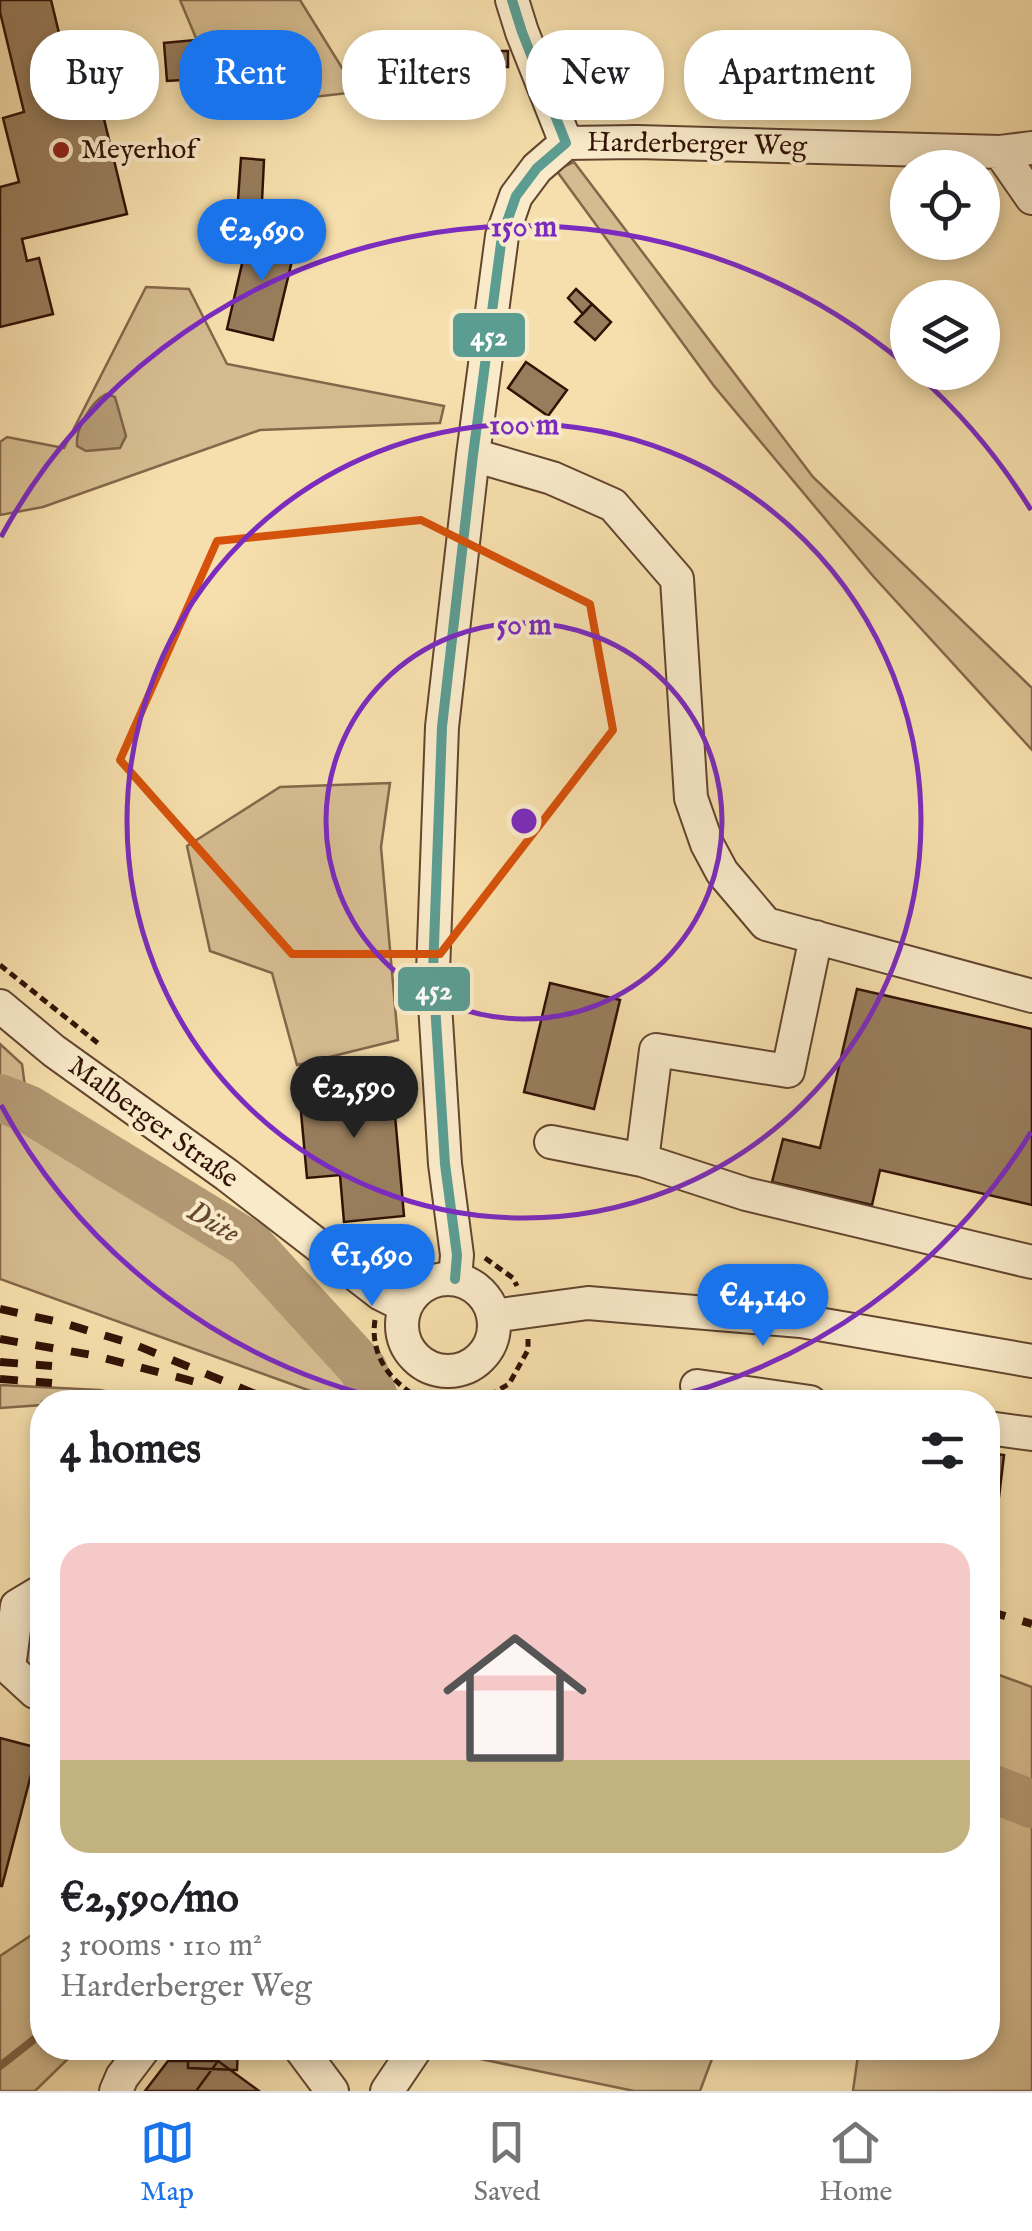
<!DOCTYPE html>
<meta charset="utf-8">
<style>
body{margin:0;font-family:"IM FELL English",serif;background:#f6f6f6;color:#202124;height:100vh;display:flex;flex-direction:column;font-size:38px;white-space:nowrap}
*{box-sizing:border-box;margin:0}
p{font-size:32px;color:#757577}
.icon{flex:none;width:55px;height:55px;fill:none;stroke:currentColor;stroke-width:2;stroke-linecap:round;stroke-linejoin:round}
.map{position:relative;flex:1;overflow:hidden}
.details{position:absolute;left:30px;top:1390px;width:970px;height:670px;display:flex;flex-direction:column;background:#fff;border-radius:40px;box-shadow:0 5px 15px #0003}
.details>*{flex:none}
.guide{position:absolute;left:30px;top:30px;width:972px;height:90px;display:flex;gap:20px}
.buttons{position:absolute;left:890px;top:150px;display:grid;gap:20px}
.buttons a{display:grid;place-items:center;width:110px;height:110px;border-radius:50%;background:#fff;box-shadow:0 5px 15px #0003;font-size:50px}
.price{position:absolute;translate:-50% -85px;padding:0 22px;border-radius:35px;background:#1a73e8;color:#fff;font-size:32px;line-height:65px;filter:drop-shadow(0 2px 5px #0008)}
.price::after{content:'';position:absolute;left:50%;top:60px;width:30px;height:22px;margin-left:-15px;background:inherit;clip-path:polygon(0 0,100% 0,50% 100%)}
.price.on{background:#222;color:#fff}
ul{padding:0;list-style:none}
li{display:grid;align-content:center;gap:20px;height:530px;padding:0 30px}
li+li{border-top:2px solid #e0e0e0}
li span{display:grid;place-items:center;height:310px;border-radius:30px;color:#555}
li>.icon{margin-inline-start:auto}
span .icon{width:180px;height:180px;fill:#fffc;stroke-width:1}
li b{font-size:42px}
h2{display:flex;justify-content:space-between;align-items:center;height:120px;padding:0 30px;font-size:42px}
.chip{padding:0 35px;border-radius:40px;background:#fff;box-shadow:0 5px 15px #0003;font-size:35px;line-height:90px}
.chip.on{background:#1a73e8;color:#fff}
.tabs{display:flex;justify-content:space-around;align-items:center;height:140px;border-top:2px solid #e0e0e0;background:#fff;font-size:28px;color:#757577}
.tabs a{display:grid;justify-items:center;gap:5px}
.tabs .on{color:#1a73e8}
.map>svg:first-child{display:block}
.green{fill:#d5bc90;stroke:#84674a;stroke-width:2.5}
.water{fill:#b39973;stroke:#7f6347;stroke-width:2.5}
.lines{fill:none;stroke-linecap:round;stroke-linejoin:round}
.stream{stroke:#7f6347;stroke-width:8}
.river{stroke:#b39973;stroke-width:48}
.building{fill:#987d5c;stroke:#321205;stroke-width:2.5}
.minor-casing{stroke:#63452f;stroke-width:36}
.path{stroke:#321205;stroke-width:5;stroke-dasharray:8 5;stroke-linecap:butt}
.minor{stroke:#f9eac9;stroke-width:32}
.rail{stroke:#321205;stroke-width:8;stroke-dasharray:18 18;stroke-linecap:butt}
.bus-1-casing{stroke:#f9eac9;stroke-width:18}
.bus-1{stroke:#5c9d92;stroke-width:10}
.marked{fill:none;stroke:#d6520b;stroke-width:8;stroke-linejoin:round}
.ring{fill:none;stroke:#7b2cbf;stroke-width:5}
.poi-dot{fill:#8f2418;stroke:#f9eac9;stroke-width:4}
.labels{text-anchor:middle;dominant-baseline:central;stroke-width:8;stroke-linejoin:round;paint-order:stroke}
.street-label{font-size:28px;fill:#321205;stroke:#f9eac9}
.poi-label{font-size:28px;fill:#321205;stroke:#f9eac9;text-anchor:start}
.water-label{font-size:30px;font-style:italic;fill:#664831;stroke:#f9eac9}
.centre{fill:#7b2cbf;stroke:#f9eac9;stroke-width:5}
.ring-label{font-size:30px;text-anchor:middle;font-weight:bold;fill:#7b2cbf;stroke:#f9eac9;stroke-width:8;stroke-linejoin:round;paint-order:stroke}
.line-badge{stroke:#f9eac9;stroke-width:4}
.badge-label{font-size:28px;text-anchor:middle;font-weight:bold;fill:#fff}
</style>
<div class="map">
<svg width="1032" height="2091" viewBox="0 0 1032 2091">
<rect width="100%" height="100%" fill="#f6dfac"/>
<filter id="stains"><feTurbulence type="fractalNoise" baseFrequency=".002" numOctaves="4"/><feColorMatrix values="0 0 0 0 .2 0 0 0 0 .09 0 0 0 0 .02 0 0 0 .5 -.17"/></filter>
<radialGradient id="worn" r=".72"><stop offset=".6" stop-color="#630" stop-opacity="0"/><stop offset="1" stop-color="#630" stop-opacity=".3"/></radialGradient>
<path class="green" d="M180,0h120l57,92 -132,15z
M574,162l239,315 219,211v62l-159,-174 -159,-190 -158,-216z
M146,287l43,2 38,75 217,42 -4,17 -180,7 -217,77 -43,8v-73l7,-5 57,11z
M390,783l-9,64 17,193 -101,25 -25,-92 -62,-22 -23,-105 93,-59z
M0,1044l22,20 9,68 209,125 95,100 19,45h-13l-341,-123z
M0,1385l100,5 54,12h-112v3l-42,3z
M42,1608v80l-17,-13 3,-58z
M988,1671l44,16v404h-179l6,-43h129z
M42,1928v120h37l-44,43h-35v-135z
M454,2048h262l-16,43h-66l-182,-38z"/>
<path class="water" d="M106,394l9,3 11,39 -6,12 -34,3 -9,-5c-2,-17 14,-44 29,-52z"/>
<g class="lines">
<path class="stream" d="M0,2066l42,-33"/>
<path class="river" d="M0,1098l28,11 221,135 114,125 13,33
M988,1787l44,17"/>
</g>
<path class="building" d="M0,0h51l22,91 23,-5 31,128 -105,25 5,22 12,-3 14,56 -53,13v-140l19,-5 -16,-64 21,-6 -24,-100z
M195,40l3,39 -31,2 -3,-38z
M494,51h14v16h-14z
M241,158l23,2 -2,41 -24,-1z
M250,229l47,11 -24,100 -46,-11z
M576,289l16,15 -9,10 -15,-16z
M592,304l19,18 -16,18 -20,-18z
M526,362l41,28 -19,26 -40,-28z
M550,983l70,17 -26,109 -70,-17z
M857,989l175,40v176l-152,-35 -8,35 -100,-23 11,-43 37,9z
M391,1071l13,145 -60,6 -4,-47 -33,3 -9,-99z
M988,1453l16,2 -5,42 -11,-1z
M0,1738l38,10 -36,138h-2z
M188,2048h50l-1,22 -49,-2z
M168,2061h50l-22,30h-51z
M218,2061l41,30h-63z"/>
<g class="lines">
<defs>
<path id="minor" d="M512,0l10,32 44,111
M1000,152l32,46
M473,455l79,23 61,27 64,74 14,219 16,46 15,28 44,52 266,72
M0,1006l54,45 173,124 154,119 24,12
M551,1142l91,18 14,-110 132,21 28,-134
M642,1160l104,34 286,68
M402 1325a46 46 0 1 1 92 0a46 46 0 1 1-92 0Z
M455,1279l2,-24 -12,-91 -12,-192 9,-245 31,-272 29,-219 14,-40 21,-28 29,-25 71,-1 363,10 32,-4
M493,1316l95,-13 213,18 231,40
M697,1386l113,16
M988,1428l44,6
M42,1591l-25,15 -8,62 26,24 7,2
M300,2048l32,43
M116,2091l6,-14 22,-29
M387,2091l29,-43"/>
</defs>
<use href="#minor" class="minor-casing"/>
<path class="path" d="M0,965l99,79
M485,1258l28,20 4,8
M401,1272l28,-19
M375,1320c-6,38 20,68 53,82
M478,1402l31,-18 19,-34v-11"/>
<use href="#minor" class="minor"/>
<path class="rail" d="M0,1309l63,14 70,21 142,58
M0,1339l92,16 108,28
M0,1362l52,4
M0,1379l52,4
M988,1611l44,13"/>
<defs>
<path id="bus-1" d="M512,0l10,32 44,111
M455,1279l2,-24 -12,-91 -12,-192 9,-245 31,-272 29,-219 14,-40 21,-28 29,-25"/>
</defs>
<use href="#bus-1" class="bus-1-casing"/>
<use href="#bus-1" class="bus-1"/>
</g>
<path class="marked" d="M421,520l169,84 23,126 -173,224h-148l-172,-194 97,-219z"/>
<g class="ring">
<circle cx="524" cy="821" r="198"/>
<circle cx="524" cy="821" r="397"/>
<path d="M1031 1132A595 595 0 0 1 653 1402M395 1402A595 595 0 0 1 1 1105M1 537A595 595 0 0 1 906 365M918 375A595 595 0 0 1 1031 510"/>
</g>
<circle class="poi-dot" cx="61" cy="150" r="10"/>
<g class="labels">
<g class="street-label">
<text transform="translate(697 145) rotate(1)">Harderberger Weg</text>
<text transform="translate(153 1123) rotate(36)">Malberger Straße</text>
</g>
<g class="poi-label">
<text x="81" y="150">Meyerhof</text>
</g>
<g class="water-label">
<text transform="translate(213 1223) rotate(30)">Düte</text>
</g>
</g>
<circle cx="524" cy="821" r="15" class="centre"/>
<g class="ring-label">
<text x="524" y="236">150 m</text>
<text x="524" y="434">100 m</text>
<text x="524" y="634">50 m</text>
</g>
<g class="line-badge">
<rect x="451" y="311" width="76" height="48" rx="10" fill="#5c9d92"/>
<rect x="396" y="965" width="76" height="48" rx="10" fill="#5c9d92"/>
</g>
<g class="badge-label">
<text x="489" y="345">452</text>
<text x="434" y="999">452</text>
</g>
<rect width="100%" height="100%" filter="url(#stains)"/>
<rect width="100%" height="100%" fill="url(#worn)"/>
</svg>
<div class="buttons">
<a><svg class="icon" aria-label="locate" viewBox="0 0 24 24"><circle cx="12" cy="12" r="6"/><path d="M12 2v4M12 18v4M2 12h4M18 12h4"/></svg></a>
<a><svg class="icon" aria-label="layers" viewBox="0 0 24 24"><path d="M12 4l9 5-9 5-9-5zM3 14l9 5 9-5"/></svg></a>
</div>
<b class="price" style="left:262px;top:284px">€2,690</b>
<b class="price on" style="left:354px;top:1141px">€2,590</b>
<b class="price" style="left:372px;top:1309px">€1,690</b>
<b class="price" style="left:763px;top:1349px">€4,140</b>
<div class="guide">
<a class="chip">Buy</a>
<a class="chip on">Rent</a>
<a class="chip">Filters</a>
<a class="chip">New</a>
<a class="chip">Apartment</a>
</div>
<section class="details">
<h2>4 homes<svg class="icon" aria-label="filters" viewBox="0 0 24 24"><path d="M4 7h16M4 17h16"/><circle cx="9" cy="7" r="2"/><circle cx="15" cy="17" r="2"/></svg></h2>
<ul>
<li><span style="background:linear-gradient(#f6c9c9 70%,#c2b280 0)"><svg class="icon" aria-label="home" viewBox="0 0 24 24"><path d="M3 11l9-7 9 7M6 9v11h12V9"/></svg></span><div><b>€2,590/mo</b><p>3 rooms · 110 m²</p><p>Harderberger Weg</p></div></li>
</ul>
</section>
</div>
<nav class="tabs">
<a class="on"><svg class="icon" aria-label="map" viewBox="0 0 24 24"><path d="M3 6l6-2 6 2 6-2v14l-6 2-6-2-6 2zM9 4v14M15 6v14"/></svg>Map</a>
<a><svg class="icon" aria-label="saved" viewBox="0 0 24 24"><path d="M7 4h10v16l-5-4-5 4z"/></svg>Saved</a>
<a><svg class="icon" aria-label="home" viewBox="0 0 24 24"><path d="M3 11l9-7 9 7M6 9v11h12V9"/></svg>Home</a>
</nav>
